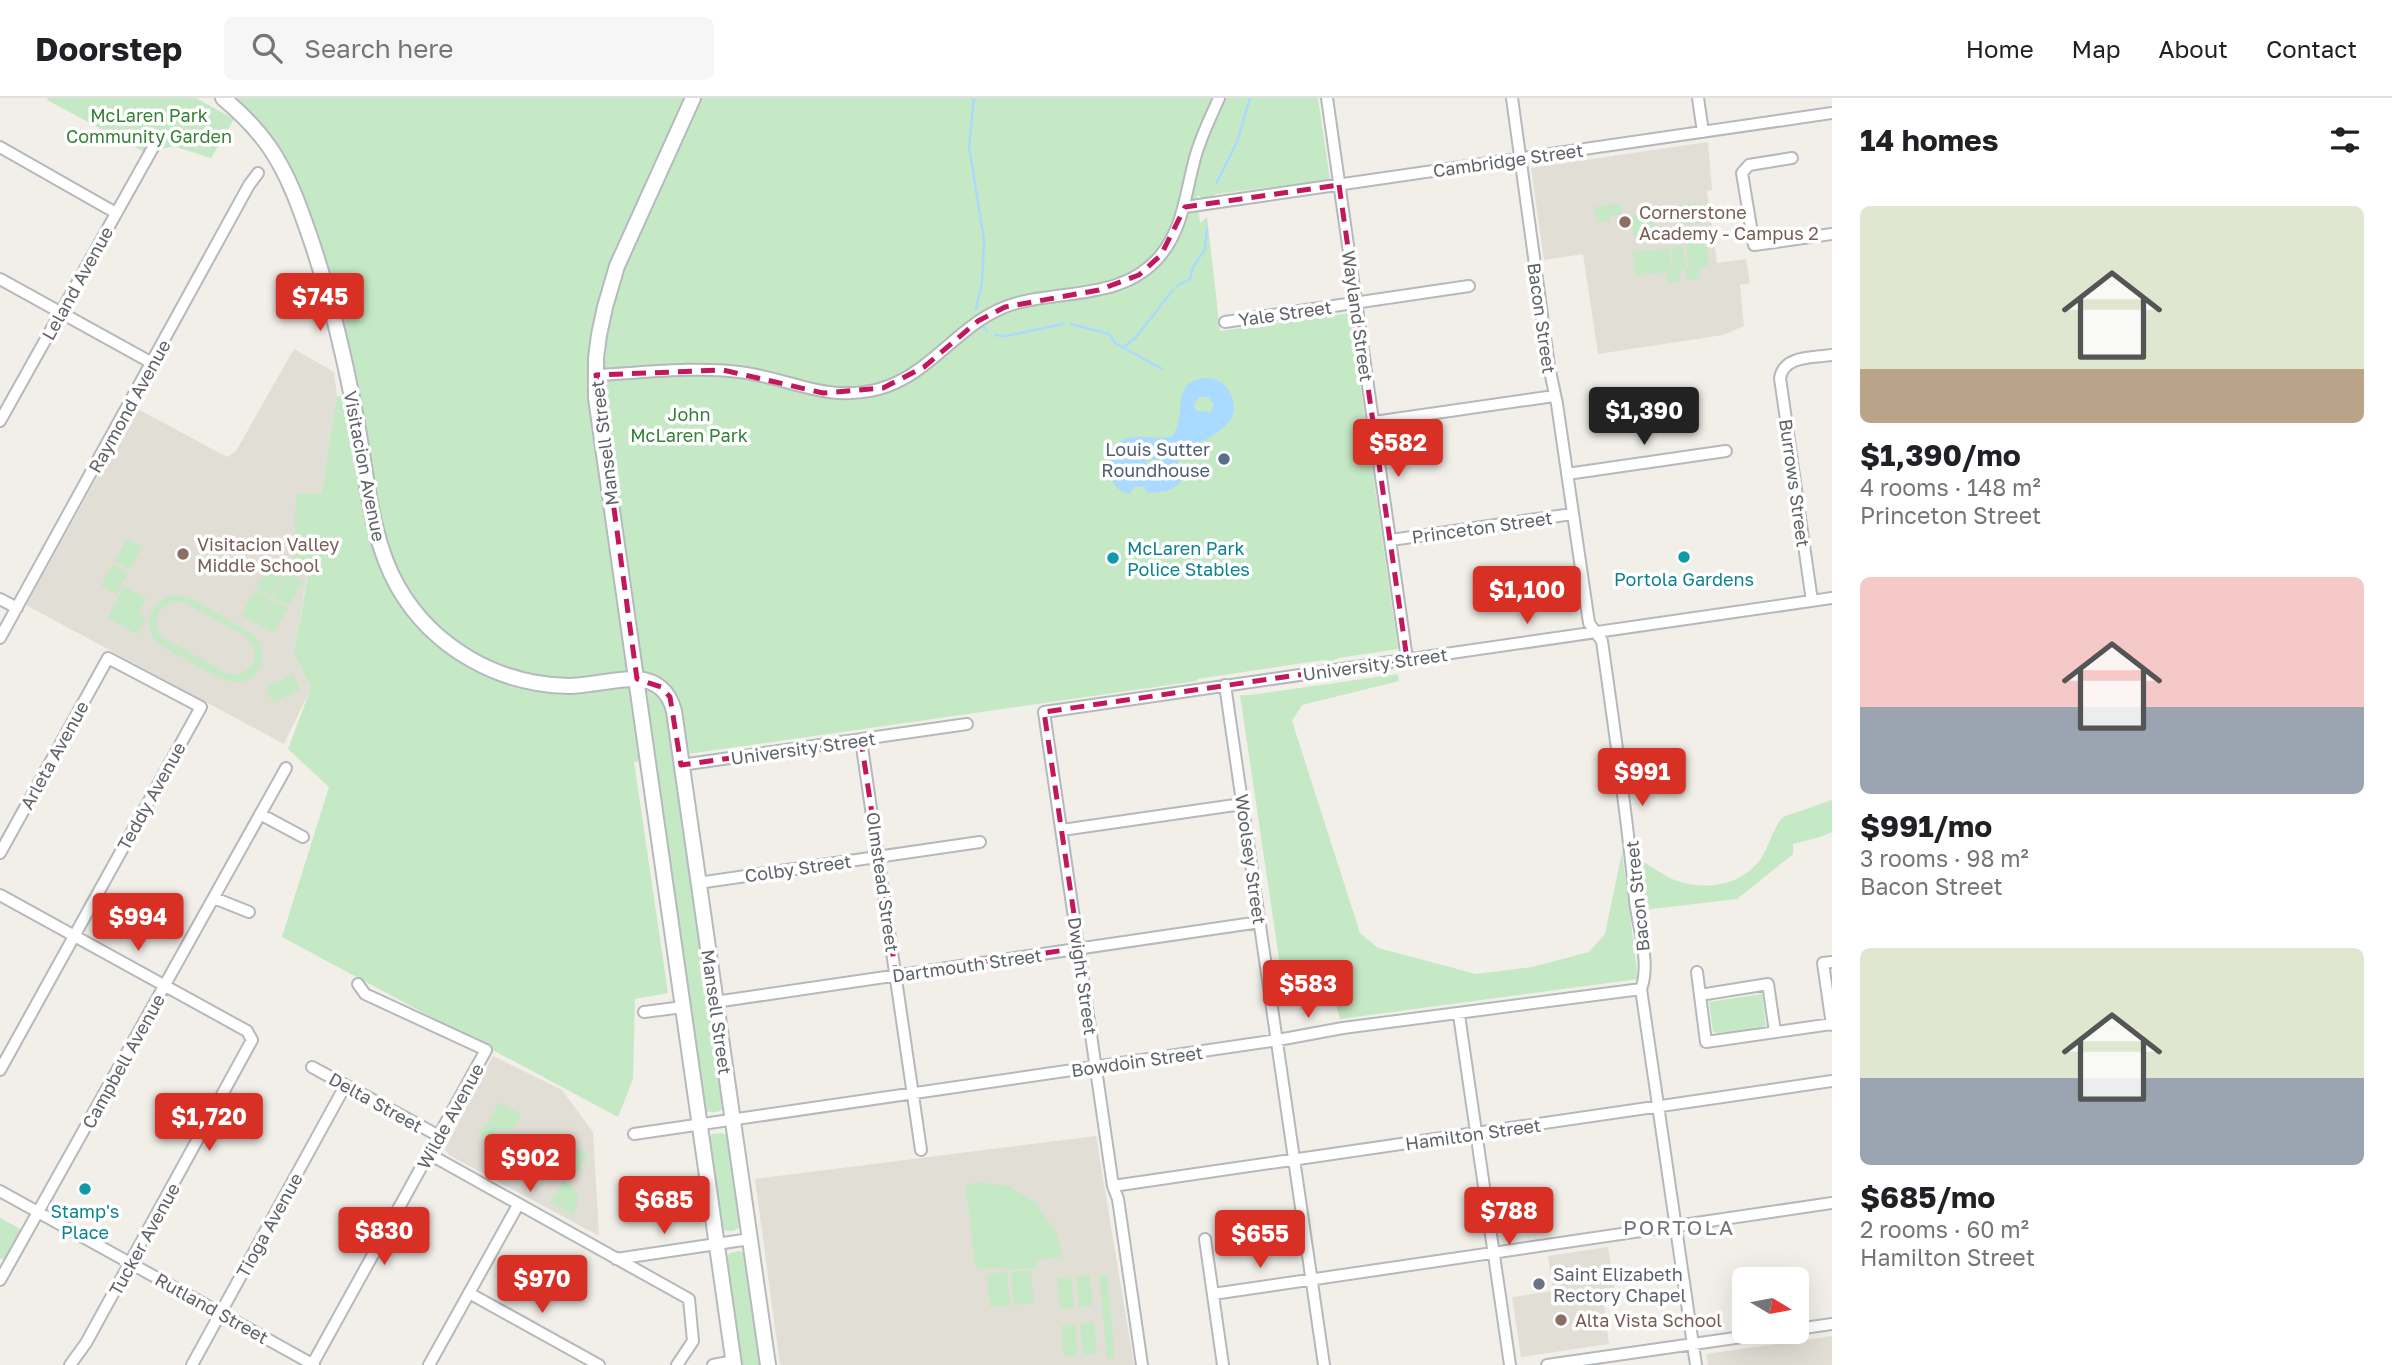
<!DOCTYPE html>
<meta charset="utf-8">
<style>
body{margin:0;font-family:"Golos Text",sans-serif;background:#f6f6f6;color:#202124;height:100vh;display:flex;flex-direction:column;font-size:26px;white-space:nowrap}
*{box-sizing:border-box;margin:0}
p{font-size:23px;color:#757577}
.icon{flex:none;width:38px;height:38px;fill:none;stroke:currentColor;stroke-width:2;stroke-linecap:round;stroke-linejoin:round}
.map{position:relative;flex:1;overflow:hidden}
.panel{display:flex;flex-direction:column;background:#fff;width:560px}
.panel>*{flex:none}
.needle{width:46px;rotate:100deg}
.buttons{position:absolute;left:1732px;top:1169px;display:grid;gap:14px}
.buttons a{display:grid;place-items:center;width:77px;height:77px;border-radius:10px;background:#fff;box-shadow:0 7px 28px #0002;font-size:35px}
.price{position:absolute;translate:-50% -60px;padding:0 16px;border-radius:7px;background:#d93025;color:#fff;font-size:23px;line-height:46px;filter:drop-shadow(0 2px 4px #0008)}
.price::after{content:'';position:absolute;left:50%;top:42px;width:21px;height:16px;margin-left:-10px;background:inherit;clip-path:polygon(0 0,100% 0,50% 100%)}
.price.current{background:#222;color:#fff}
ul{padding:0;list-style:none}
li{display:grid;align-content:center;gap:14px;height:371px;padding:0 28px}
li span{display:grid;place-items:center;height:217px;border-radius:10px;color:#555}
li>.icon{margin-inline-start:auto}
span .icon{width:126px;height:126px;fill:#fffc;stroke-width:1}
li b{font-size:30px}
h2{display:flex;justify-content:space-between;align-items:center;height:84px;padding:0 28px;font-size:30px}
header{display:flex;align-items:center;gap:42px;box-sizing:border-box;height:98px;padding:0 35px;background:#fff;border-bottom:2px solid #e0e0e0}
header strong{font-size:33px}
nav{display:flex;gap:38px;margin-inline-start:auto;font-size:24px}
.search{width:490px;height:63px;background:#f6f6f6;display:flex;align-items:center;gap:18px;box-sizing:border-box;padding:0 24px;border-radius:10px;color:#757577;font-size:26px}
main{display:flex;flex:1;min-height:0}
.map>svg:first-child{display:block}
.education{fill:#e1ded6}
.green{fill:#c5e8c5;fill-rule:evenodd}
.water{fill:#aadaff;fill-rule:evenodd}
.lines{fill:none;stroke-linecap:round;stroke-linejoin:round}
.stream{stroke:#aadaff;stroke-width:2.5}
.street-casing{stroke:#b5b8bc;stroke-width:14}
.secondary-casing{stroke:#b6babf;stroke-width:18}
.street{stroke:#fff;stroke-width:10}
.secondary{stroke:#fff;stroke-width:14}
.marked{fill:none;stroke:#c2185b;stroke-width:5;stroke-dasharray:14 9;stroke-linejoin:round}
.education-dot{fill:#8d6e63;stroke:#fff;stroke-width:2.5}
.service-dot{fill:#5c6f8a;stroke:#fff;stroke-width:2.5}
.culture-dot{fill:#0f9aa8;stroke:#fff;stroke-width:2.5}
.worship-dot{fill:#6b7280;stroke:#fff;stroke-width:2.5}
.labels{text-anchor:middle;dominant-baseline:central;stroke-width:7;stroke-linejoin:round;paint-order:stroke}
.park-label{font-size:18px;fill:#348238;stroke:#fff}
.street-label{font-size:18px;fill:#5f6368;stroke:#fff}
.education-label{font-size:18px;fill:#785e54;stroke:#fff;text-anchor:start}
.service-label{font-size:18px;fill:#4e5e75;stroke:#fff;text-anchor:end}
.culture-label{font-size:18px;fill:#0d838f;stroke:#fff}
.worship-label{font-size:18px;fill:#5b616d;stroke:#fff;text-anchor:start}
.quarter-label{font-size:21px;letter-spacing:2px;fill:#70757a;stroke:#fff}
</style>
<header>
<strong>Doorstep</strong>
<div class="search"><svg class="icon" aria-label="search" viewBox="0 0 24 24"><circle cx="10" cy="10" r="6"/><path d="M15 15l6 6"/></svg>Search here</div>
<nav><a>Home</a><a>Map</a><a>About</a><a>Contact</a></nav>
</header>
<main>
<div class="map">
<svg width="1832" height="1267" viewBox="0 0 1832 1267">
<rect width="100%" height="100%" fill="#f1efe8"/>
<path class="education" d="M1708,44l4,48 -5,1 10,72 29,-4 4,24 -10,2 4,41 -21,9 -125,19 -15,-100 -39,6 -13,-92z
M294,251l40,23 3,25 -43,257 17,34 -27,56 -258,-139 110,-197 91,49 9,-6z
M493,958l69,34 31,42 6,104 -150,-81 -4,-6z
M1096,1038l38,229h-354l-25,-186z
M1608,1149l7,47 -12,2 6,48 -88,13 -9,-60 41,-6 -5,-35z
M1832,1238v29h-124l-2,-11z"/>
<path class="green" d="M48,0h148l38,21 -23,39 -38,-12 -27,7 -99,-53z
M233,0h1085l12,82 -115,14 -2,3 -12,1 -1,-2h-3l3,27 7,-6 13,114 130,-18 48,336 -60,9 -6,3 -9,-1 -126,19v2l-523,75 50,352c-7,6 -13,4 -20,3l-52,-352 -18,3 34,231 -33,6 -2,80 -15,38 -336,-180 47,-150 -41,-38 23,-61 -17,-34 15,-85 -15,-8 2,-67h25l16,-97 22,-9 -33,-126 -46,-113z
M1621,105l1,11 -12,2 1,5 -14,2 -3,-16z
M1700,105l3,20 -20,2 -2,-19z
M1654,114l3,24 -23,3 -3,-24z
M1704,128l5,40 -11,1 2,12 -13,1 -2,-11 -6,2 2,10 -13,2 -2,-11 -30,4 -3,-24 36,-4 4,23h1l-3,-24 12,-1 3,23h3l-5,-40z
M127,441l15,8 -12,22 -15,-8z
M270,465l16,8 -14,26 -16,-9z
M113,466l15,9 -12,21 -15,-8z
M287,474l16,9 -14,25 -16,-8z
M124,488l22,12 -8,16 8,5 -9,15 -29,-16z
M255,492l16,9 -14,25 -16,-9z
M174,497l15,2 64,37c8,8 12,18 8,30 -13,37 -54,7 -74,-4 -10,-6 -24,-11 -32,-20 -14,-18 -2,-41 19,-45zM178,504l7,1 60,33 8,9 2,7c-1,16 -11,24 -27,22l-66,-37c-11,-15 -4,-33 16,-35z
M272,502l16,8 -14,25 -16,-8z
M293,576l7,16 -27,13 -7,-16z
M1398,576l1,7 -97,24 -10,16 68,212 18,15 98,26 56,-7 57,-15 16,-18 17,-82 16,127 -298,40 -5,-19 -25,1 -8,-7 -12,1v4h-5l-45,-304h10z
M1832,702v32l-12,5 -27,7v10l-56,45 -94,11 -5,-52c9,6 18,12 28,18 30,16 72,13 94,-16 9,-13 12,-31 23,-43z
M1762,896l4,32 -49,7 -4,-2 -4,-29z
M499,1004l22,12c-5,13 -11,19 -25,15l-6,11 -11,-6 6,-10 5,2 -2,-3z
M722,1035l6,3 13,90c-7,6 -11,6 -20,3l-13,-90 4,-5z
M575,1049l13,8 -12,21 -13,-7z
M563,1083c15,7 20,19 9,33l-21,-12z
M978,1084l30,4 27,16 22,32 5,23 -25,3v8l-31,2 -1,-3 -25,2 -5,-4 -9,-80z
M0,1120l24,13 -17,31 -7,-4z
M739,1153l7,3 16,111h-21l-15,-108 4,-4z
M1031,1172l3,33 -20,2 -3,-33z
M1007,1174l3,34 -20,1 -3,-33z
M1090,1177l3,31 -14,1 -3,-31z
M1099,1177h8l8,83h-8z
M1071,1179l3,31 -14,1 -3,-31z
M1094,1224l3,31 -14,2 -3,-31z
M1075,1226l3,31 -14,2 -3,-31z"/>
<path class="water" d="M1207,280c10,1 18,5 23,15 18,35 -31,47 -51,62l-2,8 6,9 1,5c-9,15 -21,15 -37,16l-4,-7 -9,1 -4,7c-25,-4 -29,-40 -9,-53 15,-9 36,0 51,-5 17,-20 -4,-56 35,-58zM1200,299h8l6,8 -4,7 -13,-1 -3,-4 1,-5zM1152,361l5,1 5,7 -3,7c-7,3 -11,2 -15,-4l3,-9z"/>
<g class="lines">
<path class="stream" d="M974,0l-5,49 15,93 -2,43 -6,26
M1216,86l21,-42 13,-44
M1177,188l13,-7 3,-12 12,-18 2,-21
M1071,226l38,10 6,9 47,26
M983,228l4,5
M995,237l11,1 57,-12
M1123,250l13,-11 37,-47"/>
<defs>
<path id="street" d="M1327,0l80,561
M1512,0l37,268 8,38 32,219 13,18c12,86 25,172 33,259 3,28 16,63 6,89l55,376
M1698,0l5,34
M0,49l116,66
M1792,60l-43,7 -7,8 12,72 78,-11
M1185,109l647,-94
M0,181l152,84
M1225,224l244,-36
M596,277c46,-2 96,-9 143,-3 52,6 85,31 140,17 55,-15 83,-72 138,-86 49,-13 107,-4 143,-47 23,-28 25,-60 34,-94 5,-22 16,-43 25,-64
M0,323l155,-277
M1374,324l180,-26
M1567,376l159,-23
M1391,442l181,-26
M0,501l17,9
M1812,503l-32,-223c4,-23 33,-20 52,-23
M0,540l249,-453 9,-12
M1225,587l99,680
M861,642l60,410
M681,667l286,-41
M260,716l43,23
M1062,732l180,-26
M0,755l108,-195 93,49 -201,363
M698,785l282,-41
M0,797l247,136 5,9 -166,303 -16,22
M214,800l35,14
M1832,864l-9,1 9,62
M1697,874l9,70 126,-18
M1700,897l68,-11 7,48
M715,904l545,-80
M644,914l39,-5
M1459,917l51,350
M312,969l127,69
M634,1036l644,-94 65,-12 298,-39
M429,1056l260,145 4,42 -16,24
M1113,1088l719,-105
M0,1093l314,174
M1205,1141l18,126
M616,1161l134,-20
M0,1182l286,-512
M469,1195l130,72
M1213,1196l619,-91
M1797,1231l35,-5
M192,1267l153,-279
M312,1267l174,-315 -121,-56 -7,-10
M429,1267l89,-160
M713,1267l21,-4
M1142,1267l-24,-166 -5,-13 -69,-474 788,-114
M1547,1267l230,-33"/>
<path id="secondary" d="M223,0c18,15 34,31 47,50 19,28 30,60 41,92 22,65 37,132 49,200 8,50 13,103 38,147 35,61 101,98 171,99 22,0 47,-8 68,-7 21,2 32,13 37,32l94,654
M693,0l-76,168 -12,41 -6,28 -3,23v40l138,967"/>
</defs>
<use href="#street" class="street-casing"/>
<use href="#secondary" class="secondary-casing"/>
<use href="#street" class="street"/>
<use href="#secondary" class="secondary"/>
</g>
<path class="marked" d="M1339,87l68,474 -363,53 35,236 -183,27 -35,-235 -180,25 -11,-68 -9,-10 -24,-8 -41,-304 127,-5 100,23 60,-5 41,-21 54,-46 27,-14 94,-17 40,-15 22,-20 24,-48z"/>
<g class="education-dot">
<circle cx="1625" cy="124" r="7"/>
<circle cx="183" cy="456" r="7"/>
<circle cx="1561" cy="1222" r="7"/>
</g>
<circle class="service-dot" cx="1224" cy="361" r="7"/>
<g class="culture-dot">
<circle cx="1684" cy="459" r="7"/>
<circle cx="1113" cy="460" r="7"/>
<circle cx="85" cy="1091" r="7"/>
</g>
<circle class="worship-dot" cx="1539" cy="1186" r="7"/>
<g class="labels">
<g class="park-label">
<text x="149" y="17">McLaren Park<tspan x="149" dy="21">Community Garden</tspan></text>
<text x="689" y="316">John<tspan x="689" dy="21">McLaren Park</tspan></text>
</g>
<g class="street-label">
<text transform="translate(1508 62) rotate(-8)">Cambridge Street</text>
<text transform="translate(77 185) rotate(-61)">Leland Avenue</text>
<text transform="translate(1285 215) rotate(-8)">Yale Street</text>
<text transform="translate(1358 218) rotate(82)">Wayland Street</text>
<text transform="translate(1542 220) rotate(82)">Bacon Street</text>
<text transform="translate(129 308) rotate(-61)">Raymond Avenue</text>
<text transform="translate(604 345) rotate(-97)">Mansell Street</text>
<text transform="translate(365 368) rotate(79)">Visitacion Avenue</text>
<text transform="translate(1795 385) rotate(82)">Burrows Street</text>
<text transform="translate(1482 429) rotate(-8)">Princeton Street</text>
<text transform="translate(1375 566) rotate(-8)">University Street</text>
<text transform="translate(803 650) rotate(-8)">University Street</text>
<text transform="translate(54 657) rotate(-61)">Arleta Avenue</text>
<text transform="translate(151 698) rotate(-61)">Teddy Avenue</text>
<text transform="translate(1251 761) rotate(82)">Woolsey Street</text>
<text transform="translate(798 770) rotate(-8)">Colby Street</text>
<text transform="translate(883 784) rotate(82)">Olmstead Street</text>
<text transform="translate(1637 798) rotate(-96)">Bacon Street</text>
<text transform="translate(967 867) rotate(-8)">Dartmouth Street</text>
<text transform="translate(1083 878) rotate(82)">Dwight Street</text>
<text transform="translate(717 914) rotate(82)">Mansell Street</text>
<text transform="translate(123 963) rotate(-61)">Campbell Avenue</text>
<text transform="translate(1137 963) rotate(-8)">Bowdoin Street</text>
<text transform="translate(376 1004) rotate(29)">Delta Street</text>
<text transform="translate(450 1018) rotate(-61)">Wilde Avenue</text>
<text transform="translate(1473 1036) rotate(-8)">Hamilton Street</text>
<text transform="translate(269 1127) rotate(-61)">Tioga Avenue</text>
<text transform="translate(144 1141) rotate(-61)">Tucker Avenue</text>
<text transform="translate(212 1210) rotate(29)">Rutland Street</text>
</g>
<g class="education-label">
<text x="1639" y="114">Cornerstone<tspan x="1639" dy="21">Academy - Campus 2</tspan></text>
<text x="197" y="446">Visitacion Valley<tspan x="197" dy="21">Middle School</tspan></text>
<text x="1575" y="1222">Alta Vista School</text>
</g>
<g class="service-label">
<text x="1210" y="351">Louis Sutter<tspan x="1210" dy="21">Roundhouse</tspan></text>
</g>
<g class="culture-label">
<text x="1127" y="450" text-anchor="start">McLaren Park<tspan x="1127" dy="21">Police Stables</tspan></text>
<text x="1684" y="481">Portola Gardens</text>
<text x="85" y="1113">Stamp's<tspan x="85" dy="21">Place</tspan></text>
</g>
<g class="worship-label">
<text x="1553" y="1176">Saint Elizabeth<tspan x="1553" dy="21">Rectory Chapel</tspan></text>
</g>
<g class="quarter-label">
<text x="1679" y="1129">PORTOLA</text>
</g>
</g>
</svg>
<div class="buttons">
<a><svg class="needle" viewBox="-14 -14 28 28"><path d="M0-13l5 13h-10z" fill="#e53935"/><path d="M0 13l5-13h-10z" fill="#757577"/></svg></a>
</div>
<b class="price" style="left:320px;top:235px">$745</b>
<b class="price current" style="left:1644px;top:349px">$1,390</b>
<b class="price" style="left:1398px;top:381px">$582</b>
<b class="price" style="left:1527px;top:528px">$1,100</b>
<b class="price" style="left:1642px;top:710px">$991</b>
<b class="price" style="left:138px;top:855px">$994</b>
<b class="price" style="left:1308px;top:922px">$583</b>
<b class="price" style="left:209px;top:1055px">$1,720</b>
<b class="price" style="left:530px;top:1096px">$902</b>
<b class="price" style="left:664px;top:1138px">$685</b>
<b class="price" style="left:1509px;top:1149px">$788</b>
<b class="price" style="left:384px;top:1169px">$830</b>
<b class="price" style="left:1260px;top:1172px">$655</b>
<b class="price" style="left:542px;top:1217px">$970</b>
</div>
<section class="panel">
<h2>14 homes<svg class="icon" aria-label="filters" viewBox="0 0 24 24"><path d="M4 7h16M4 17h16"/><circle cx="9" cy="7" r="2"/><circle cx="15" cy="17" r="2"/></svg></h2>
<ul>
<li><span style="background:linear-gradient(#dfe7d0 75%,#b9a48a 0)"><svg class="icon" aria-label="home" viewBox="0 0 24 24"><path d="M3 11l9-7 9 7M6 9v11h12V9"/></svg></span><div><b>$1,390/mo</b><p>4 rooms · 148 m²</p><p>Princeton Street</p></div></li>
<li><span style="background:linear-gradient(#f6c9c9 60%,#9aa5b1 0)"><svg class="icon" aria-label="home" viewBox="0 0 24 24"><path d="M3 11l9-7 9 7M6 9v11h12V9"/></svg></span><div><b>$991/mo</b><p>3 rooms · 98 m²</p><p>Bacon Street</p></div></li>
<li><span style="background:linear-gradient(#dfe7d0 60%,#9aa5b1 0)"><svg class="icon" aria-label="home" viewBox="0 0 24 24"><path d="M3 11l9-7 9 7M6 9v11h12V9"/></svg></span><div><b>$685/mo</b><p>2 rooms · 60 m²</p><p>Hamilton Street</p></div></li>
</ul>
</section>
</main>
